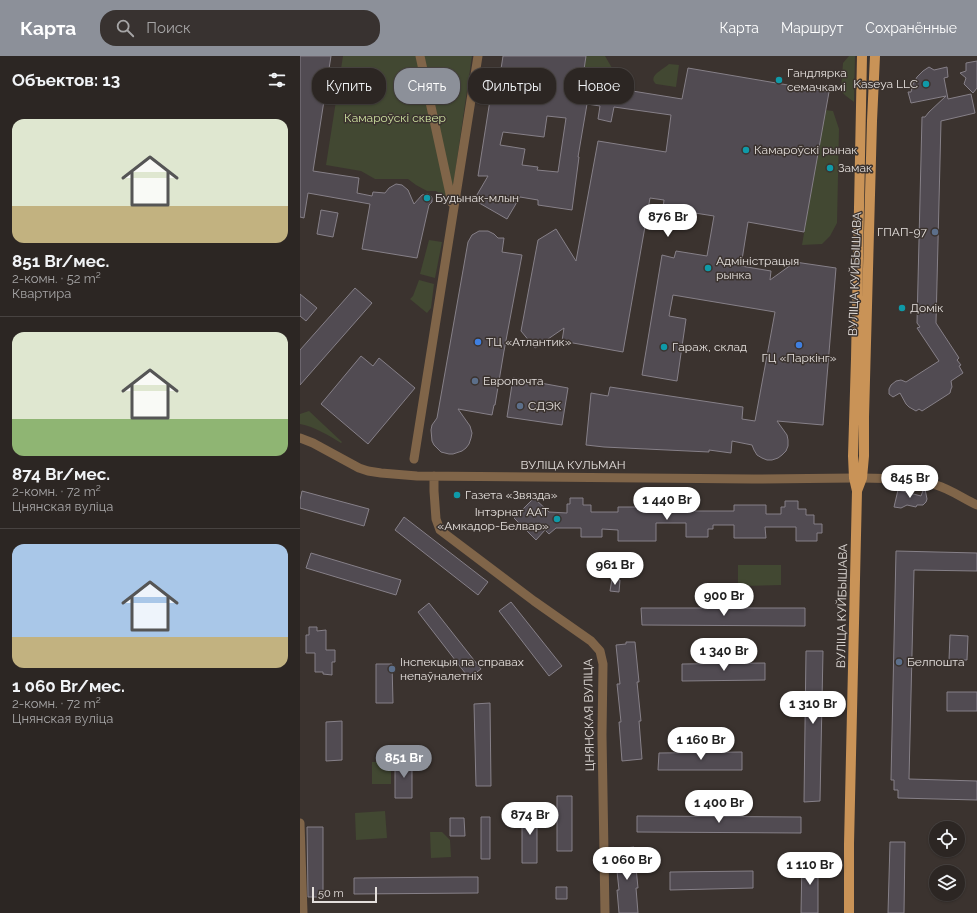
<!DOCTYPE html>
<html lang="ru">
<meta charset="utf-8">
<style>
body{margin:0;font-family:Raleway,sans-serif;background:#383230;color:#f1f3f6;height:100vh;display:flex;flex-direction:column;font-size:15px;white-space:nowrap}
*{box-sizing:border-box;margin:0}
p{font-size:13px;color:#a6a5a6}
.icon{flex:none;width:22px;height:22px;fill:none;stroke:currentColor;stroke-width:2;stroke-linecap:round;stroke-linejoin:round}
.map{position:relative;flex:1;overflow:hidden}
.sheet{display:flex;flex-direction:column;background:#2c2623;width:300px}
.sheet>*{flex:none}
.guide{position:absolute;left:12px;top:12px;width:380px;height:36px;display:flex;gap:8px}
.fabs{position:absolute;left:629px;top:765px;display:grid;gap:8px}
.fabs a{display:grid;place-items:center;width:36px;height:36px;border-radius:50%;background:#2c2623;box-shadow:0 1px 3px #0004,0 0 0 1px #484341;font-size:20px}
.scale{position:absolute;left:12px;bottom:10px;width:65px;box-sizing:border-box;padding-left:4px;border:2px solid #e4dfdc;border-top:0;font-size:11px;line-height:14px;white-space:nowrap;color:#e4dfdc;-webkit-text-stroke:3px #3b332f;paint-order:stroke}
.price{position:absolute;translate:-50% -34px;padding:0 9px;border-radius:14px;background:#fff;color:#222;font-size:13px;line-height:26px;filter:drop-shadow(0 1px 2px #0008)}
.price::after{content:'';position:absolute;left:50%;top:24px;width:12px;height:9px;margin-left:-6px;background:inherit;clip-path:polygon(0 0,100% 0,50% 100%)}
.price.current{background:#8c9099;color:#fff}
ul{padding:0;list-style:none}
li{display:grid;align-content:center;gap:8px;height:212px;padding:0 12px}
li+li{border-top:1px solid #484341}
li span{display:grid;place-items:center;height:124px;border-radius:12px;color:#555}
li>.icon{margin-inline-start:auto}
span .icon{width:72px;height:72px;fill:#fffc;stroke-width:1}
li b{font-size:17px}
h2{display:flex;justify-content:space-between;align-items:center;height:48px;padding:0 12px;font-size:17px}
.pill{padding:0 14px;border-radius:16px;background:#2c2623;box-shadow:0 1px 3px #0004,0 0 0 1px #484341;font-size:14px;line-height:36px}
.pill.current{background:#8c9099;color:#fff}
header{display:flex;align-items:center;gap:24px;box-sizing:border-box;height:56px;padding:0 20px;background:#8c9099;color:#fff}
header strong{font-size:19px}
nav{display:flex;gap:22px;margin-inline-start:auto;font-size:14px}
.search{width:280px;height:36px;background:#383230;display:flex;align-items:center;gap:10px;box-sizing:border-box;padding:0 14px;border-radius:16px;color:#a6a5a6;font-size:15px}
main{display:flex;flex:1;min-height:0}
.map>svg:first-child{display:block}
.green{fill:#424832}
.building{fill:#514b52;stroke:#868088;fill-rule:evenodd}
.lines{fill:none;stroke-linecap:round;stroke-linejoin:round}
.minor{stroke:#806549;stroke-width:9}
.major{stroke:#c99357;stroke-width:10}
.culture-dot{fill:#0f9aa8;stroke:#3b332f;stroke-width:1.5}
.service-dot{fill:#5c6f8a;stroke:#3b332f;stroke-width:1.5}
.shop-dot{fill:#3f7fe0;stroke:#3b332f;stroke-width:1.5}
.labels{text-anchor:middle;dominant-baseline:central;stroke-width:3;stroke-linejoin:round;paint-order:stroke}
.poi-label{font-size:12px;fill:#e4dfdc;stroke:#3b332f;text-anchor:start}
.park-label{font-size:12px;fill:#cfe3a1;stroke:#3b332f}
.street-label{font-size:12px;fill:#e4dfdc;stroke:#3b332f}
</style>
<header>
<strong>Карта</strong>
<div class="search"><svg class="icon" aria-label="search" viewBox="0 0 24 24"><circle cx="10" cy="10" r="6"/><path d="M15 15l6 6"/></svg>Поиск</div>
<nav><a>Карта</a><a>Маршрут</a><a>Сохранённые</a></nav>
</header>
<main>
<section class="sheet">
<h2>Объектов: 13<svg class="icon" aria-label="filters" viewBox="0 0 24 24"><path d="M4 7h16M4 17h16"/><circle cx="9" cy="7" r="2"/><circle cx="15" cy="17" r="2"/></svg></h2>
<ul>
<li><span style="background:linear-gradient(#dfe7d0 70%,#c2b280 0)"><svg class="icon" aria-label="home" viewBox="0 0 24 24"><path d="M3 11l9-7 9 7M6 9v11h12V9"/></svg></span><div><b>851 Br/мес.</b><p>2-комн. · 52 m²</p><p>Квартира</p></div></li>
<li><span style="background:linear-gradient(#dfe7d0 70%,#8fb573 0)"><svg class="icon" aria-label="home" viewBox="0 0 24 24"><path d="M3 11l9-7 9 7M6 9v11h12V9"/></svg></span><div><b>874 Br/мес.</b><p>2-комн. · 72 m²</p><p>Цнянская вуліца</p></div></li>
<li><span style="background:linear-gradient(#a9c7e8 75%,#c2b280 0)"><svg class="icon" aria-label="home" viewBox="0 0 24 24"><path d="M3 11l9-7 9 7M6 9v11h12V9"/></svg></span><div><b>1 060 Br/мес.</b><p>2-комн. · 72 m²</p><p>Цнянская вуліца</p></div></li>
</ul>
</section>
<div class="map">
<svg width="677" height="857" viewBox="0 0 677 857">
<rect width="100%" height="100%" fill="#3b332f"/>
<path class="green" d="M43,0h129l-21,145 -15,-10h-9l-11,-6 -8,-6h-33l-14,-8 -35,-6z
M286,0h19l7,12 1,5 -4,3h-3l-22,-4z
M549,0h6l-1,46 -8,-6 -5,-5 2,-28z
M369,8l10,1 -3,22 -20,-3c-9,-8 7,-14 13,-20z
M525,54l8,1 6,18 -2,94 -7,13 -8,8 -20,1z
M129,184l13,2 -7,36 -15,-4z
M119,224l15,4 -3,24 -4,5 -17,-14 3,-3z
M9,355l33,31 -1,1c-13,-8 -26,-16 -41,-19v-10z
M438,509h43v20l-43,1z
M72,706h19v22h-19z
M85,755l2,27 -31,2 -1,-27z
M130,776h12l8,8 1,17 -20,1z"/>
<path class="building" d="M0,0h31l-18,115 46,7 -2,15 15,3 1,-4 12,1 4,-5 7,-4 6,1 6,5 6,14 8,-9 6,-1 3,2 1,2v4l-3,3 -12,53 -55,-9 8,-45 -62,-11 -4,25 -4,-1z
M203,0h83l-4,27 33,4 2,-8 3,10 62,10 6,-31 141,24 -25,140 -56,-10 -7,44 30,5 -1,9 25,-18 41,6 -13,157 -46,-4 10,14 1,5v6l-2,5 -4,4 -4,3 -6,2h-5l-5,-2 -5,-3 -3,-5 -2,-5 -20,-4 -1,12 -22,-3v2l-105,-5 -18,-2 5,-52 17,3 2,-9 133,20 -1,12 13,2 20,-109 -102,-17 -4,21 17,3 -9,62 -35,-6 20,-120 12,3 2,-7 31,5 7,-40 -51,-8 1,-8 -14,-2 -27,154 -61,-11 2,-13 -29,20 -14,-17 17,-91 18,-11 20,32 22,-120 68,11 5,-37 -57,-8 -3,15 -13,-3 2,-13 -13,-2 -9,53h1l-7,53 -34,-5v-5l-18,-3 -13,22 -33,-19 14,-24h-10l15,-95 6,1zM247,60l19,2 -8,54 -21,-2 1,-3 -16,-2 3,-16 -25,-4 3,-13 41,5z
M677,5v27l-4,5 -9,-9 2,-6 -6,-5 6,-2v-8z
M629,11l5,3 13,-3 1,10 -4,1 4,21 23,-5 4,19 -34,8 -5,202 23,35 -2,2 4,5 -2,1 4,7 -12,8 1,6 -1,2 -1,4 -3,2 -25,16 -3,-2 -3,2 -7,-4 -3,-3 -6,-11 -7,4 -4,-3v-5l2,-4 5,-4 5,-1 5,2 33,-21 -22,-33 3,-1 -3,-4 5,-206h3l4,-5 17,-16 -35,7 -3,-11h3l2,-8 4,-7 6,-6z
M21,154l17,3 -5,24 -16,-3z
M179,175h9l6,3 4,4h6l-2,14 20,3 -18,96 -9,54h-1l-2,10 -34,-6 12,17 2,7 -1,5 -2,6 -3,4 -4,3 -9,3h-4l-8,-2 -7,-7 -2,-4 -1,-11 1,-5 5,-7 31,-176 4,-7z
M55,232l17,15 -72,82v-35z
M0,238l17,14 -11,13 -6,-5z
M61,300l12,10 6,-8 36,30 -47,56 -47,-40z
M213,322l55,10 -6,37 -55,-8z
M624,432l1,1 2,10 -1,3 -3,3h-6l-1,2 -9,-2 -6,3 -7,-1 4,-17 23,6z
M2,435l67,18 -5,17 -64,-18v-8z
M376,441h13v7h8l-2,7h39v-6h32v9h15v-7h4v-6h13v8h8v6h8v9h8v9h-5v8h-21v-14h-31l1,11h-32v-13h-21v4h-5v8h-22v-14h-30v18h-38v-11l-16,-1v8h-21v-9h-25l-7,6 -4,-4 -9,10 -22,-22 20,-20 15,14 18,1v-9h3v-6h13v7h8v7h27v-5h38v5h16v-9h4z
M104,461l84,65 -10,13 -83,-65z
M596,495l81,2v18l-63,-1 -5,209 68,2v19l-79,-2v-8h-4v-10h-3z
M11,497l90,27 -5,15 -90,-27z
M312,523l8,1 -1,12 -9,-1z
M211,546l51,64 -13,10 -50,-65z
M129,547l52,66 -12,9 -51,-66z
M341,552h164v18l-163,-1z
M9,571h8v4l9,-1v20h9v12h-3v13l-9,-1v-2h-8v-19h-9v-18h3z
M650,579l18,1 -1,24h-18z
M326,586h9l4,40h-2l4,39h-2l3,38 -20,2 -3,-39h2l-4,-38h3l-4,-39 10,-1z
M506,595h17l-3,150 -16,1z
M465,607v17l-83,1v-17z
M76,608h16l1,39h-17z
M647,636h30v19h-30z
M190,647l1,83h-15l-2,-82z
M42,665v39l-16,1v-39z
M442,696v18h-84l1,-17z
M95,704h17v38h-17z
M257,740h15v55h-15z
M222,752h15v55h-15z
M337,760l164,1v16l-164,-1z
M181,761h9v42h-9z
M150,762h14l1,18h-15z
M7,771h16v70h-15z
M590,786h15l-1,71h-16z
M334,791l4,41h-2l2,25h-19l-2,-23h2l-4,-38 10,-2v-2z
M502,803h16v54h-17z
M453,815v17l-83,2v-18z
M164,821h14v16l-124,1v-16z
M256,831h11v12h-11z"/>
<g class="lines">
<path class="minor" d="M120,0l32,147
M0,382l13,5 46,25 9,3 13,2 36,3 336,3 101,-1
M114,403l64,-403
M134,420v15l2,28 4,11 94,71 57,40 9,10 3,13 -1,71 3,178
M562,422c22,0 53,1 74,7 14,4 28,14 41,20
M0,767l3,90"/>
<path class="major" d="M557,435l5,-13 2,-22v-39l8,-296 3,-65
M549,857v-69l8,-353 -3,-13 -1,-22 3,-97 6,-303"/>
</g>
<g class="culture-dot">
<circle cx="479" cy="24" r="4"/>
<circle cx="626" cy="28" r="4"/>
<circle cx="446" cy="94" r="4"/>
<circle cx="530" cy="112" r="4"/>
<circle cx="127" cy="142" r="4"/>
<circle cx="408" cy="212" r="4"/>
<circle cx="602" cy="252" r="4"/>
<circle cx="364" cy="291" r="4"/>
<circle cx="157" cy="439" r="4"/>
<circle cx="257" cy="463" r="4"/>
</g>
<g class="service-dot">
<circle cx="635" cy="176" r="4"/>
<circle cx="175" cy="325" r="4"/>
<circle cx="220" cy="350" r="4"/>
<circle cx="599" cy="606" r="4"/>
<circle cx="92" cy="613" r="4"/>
</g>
<g class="shop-dot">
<circle cx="178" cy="286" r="4"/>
<circle cx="499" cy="289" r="4"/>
</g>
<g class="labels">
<g class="poi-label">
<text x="487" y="17">Гандлярка<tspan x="487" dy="14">семачкамі</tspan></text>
<text x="618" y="28" text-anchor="end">Kaseya LLC</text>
<text x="454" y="94">Камароўскі рынак</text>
<text x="538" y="112">Замак</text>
<text x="135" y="142">Будынак-млын</text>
<text x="627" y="176" text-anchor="end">ГПАП-97</text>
<text x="416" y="205">Адміністрацыя<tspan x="416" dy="14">рынка</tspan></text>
<text x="610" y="252">Домік</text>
<text x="186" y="286">ТЦ «Атлантик»</text>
<text x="372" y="291">Гараж, склад</text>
<text x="499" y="302" text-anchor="middle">ГЦ «Паркінг»</text>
<text x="183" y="325">Европочта</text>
<text x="228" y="350">СДЭК</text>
<text x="165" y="439">Газета «Звязда»</text>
<text x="249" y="456" text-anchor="end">Інтэрнат ААТ<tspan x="249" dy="14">«Амкадор-Белвар»</tspan></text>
<text x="100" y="606">Інспекцыя па справах<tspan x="100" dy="14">непаўналетніх</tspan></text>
<text x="607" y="606">Белпошта</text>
</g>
<g class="park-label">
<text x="95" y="62">Камароўскі сквер</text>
</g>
<g class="street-label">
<text transform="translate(555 218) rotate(-88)">ВУЛІЦА КУЙБЫШАВА</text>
<text x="273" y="409">ВУЛІЦА КУЛЬМАН</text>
<text transform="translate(542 550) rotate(-89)">ВУЛІЦА КУЙБЫШАВА</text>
<text transform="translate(289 659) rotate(-91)">ЦНЯНСКАЯ ВУЛІЦА</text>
</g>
</g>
</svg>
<div class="fabs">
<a><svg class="icon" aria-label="locate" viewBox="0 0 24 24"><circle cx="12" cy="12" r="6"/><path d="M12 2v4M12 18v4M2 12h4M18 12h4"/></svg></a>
<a><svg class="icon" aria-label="layers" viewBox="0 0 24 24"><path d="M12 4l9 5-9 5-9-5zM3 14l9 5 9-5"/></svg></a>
</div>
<div class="scale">50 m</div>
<b class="price" style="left:368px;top:182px">876 Br</b>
<b class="price" style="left:610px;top:443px">845 Br</b>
<b class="price" style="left:367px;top:465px">1 440 Br</b>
<b class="price" style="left:315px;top:530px">961 Br</b>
<b class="price" style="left:424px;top:561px">900 Br</b>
<b class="price" style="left:424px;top:616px">1 340 Br</b>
<b class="price" style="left:513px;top:669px">1 310 Br</b>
<b class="price" style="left:401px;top:705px">1 160 Br</b>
<b class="price current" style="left:104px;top:723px">851 Br</b>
<b class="price" style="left:419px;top:768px">1 400 Br</b>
<b class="price" style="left:230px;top:780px">874 Br</b>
<b class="price" style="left:327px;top:825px">1 060 Br</b>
<b class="price" style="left:510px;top:830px">1 110 Br</b>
<div class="guide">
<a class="pill">Купить</a>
<a class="pill current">Снять</a>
<a class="pill">Фильтры</a>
<a class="pill">Новое</a>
</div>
</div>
</main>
